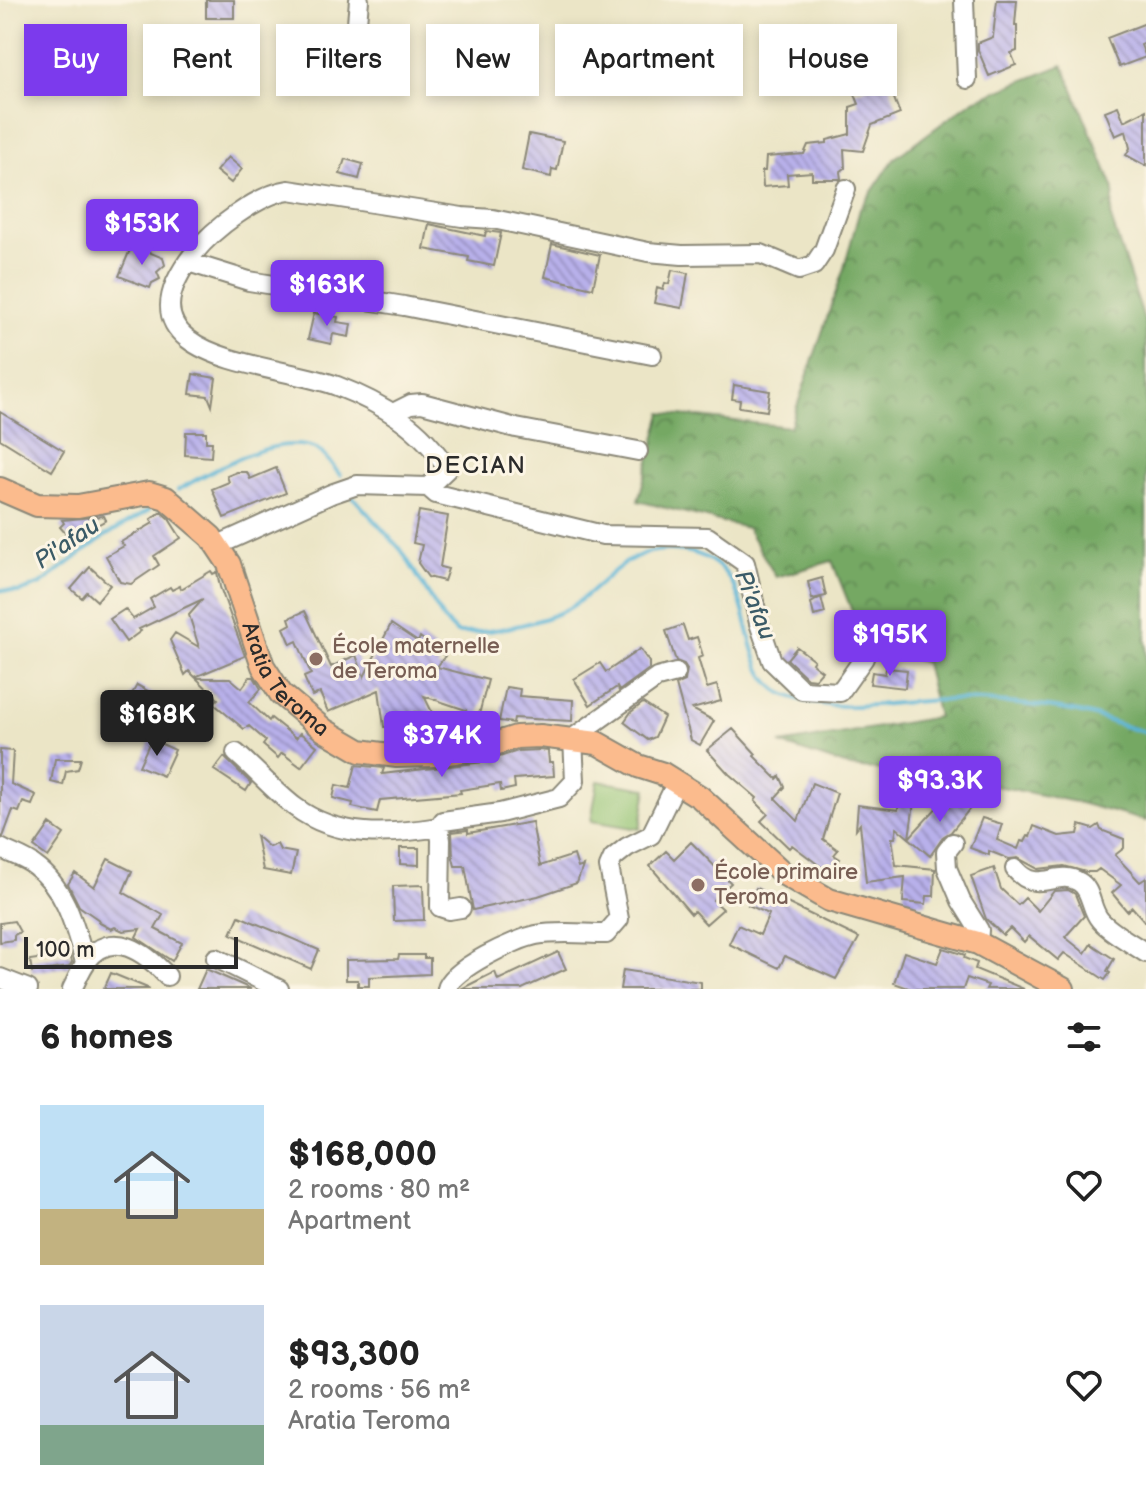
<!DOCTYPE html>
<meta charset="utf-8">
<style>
body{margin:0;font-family:"Balsamiq Sans",sans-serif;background:#f6f6f6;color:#222;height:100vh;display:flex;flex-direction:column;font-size:30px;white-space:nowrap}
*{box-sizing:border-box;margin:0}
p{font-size:26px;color:#767676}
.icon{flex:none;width:44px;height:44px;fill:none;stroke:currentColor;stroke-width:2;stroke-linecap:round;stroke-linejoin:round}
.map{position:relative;height:989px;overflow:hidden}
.side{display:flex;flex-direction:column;background:#fff;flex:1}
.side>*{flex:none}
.banner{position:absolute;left:24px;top:24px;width:1098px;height:72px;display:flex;gap:16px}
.scale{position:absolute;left:24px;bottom:20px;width:214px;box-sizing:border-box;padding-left:8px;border:4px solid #2b2b2b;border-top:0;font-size:22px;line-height:28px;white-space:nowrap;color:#2b2b2b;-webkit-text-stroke:6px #fcf5e5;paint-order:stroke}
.price{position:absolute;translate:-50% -68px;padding:0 18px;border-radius:8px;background:#7c3aed;color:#fff;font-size:26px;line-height:52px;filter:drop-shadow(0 2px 4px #0008)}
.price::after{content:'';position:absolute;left:50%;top:48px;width:24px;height:18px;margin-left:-12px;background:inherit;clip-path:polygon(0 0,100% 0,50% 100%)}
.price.active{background:#222;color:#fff}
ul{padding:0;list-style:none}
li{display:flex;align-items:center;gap:24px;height:200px;padding:0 40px}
li span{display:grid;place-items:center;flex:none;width:224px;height:160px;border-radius:0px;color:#555}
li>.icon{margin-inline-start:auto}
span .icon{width:96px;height:96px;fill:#fffc;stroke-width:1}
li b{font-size:34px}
h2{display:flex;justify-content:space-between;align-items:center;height:96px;padding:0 40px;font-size:34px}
.chip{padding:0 28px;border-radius:0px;background:#fff;box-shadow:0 4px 12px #0003;font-size:28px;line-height:72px}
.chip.active{background:#7c3aed;color:#fff}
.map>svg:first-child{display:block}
.grass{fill:#92c271;stroke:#5e764e;stroke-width:2}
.forest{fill:url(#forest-crowns);stroke:#506a47;stroke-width:2}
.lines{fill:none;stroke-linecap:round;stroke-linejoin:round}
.stream{stroke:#59b4d6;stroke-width:4}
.building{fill:url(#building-back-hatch)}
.minor-casing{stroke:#8b8878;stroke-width:22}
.major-casing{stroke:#8b8878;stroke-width:26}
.minor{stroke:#fff;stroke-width:18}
.major{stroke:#fbbb8d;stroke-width:22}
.education-dot{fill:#8d6e63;stroke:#fcf5e5;stroke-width:3}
.labels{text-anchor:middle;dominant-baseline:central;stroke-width:6;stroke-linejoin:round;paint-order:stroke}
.education-label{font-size:22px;fill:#785e54;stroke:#fcf5e5;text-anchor:start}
.street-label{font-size:22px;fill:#2b2b2b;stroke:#fcf5e5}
.neighbourhood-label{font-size:24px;letter-spacing:2px;fill:#2b2b2b;stroke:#fcf5e5}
.water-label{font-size:24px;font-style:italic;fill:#3b5b67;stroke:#fcf5e5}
</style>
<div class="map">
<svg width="1146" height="989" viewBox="0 0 1146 989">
<defs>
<pattern id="forest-crowns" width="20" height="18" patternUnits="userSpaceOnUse" patternTransform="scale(2)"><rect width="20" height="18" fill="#75a863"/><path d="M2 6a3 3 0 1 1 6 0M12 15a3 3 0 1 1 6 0" fill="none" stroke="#608952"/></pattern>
<pattern id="building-back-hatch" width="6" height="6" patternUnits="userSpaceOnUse" patternTransform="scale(2)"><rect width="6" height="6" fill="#b8b0ea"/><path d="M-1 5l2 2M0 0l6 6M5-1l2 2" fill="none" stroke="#968fbe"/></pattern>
</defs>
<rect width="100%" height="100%" fill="#fcf5e5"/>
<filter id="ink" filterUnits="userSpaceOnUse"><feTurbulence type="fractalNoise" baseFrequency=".0125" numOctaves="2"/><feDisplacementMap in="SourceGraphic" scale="16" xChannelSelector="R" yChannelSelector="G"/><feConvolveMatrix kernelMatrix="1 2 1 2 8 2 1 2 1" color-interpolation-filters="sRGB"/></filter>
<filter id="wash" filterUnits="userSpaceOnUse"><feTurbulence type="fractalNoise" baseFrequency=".006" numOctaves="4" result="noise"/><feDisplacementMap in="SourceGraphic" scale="32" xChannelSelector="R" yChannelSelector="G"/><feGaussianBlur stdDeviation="1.8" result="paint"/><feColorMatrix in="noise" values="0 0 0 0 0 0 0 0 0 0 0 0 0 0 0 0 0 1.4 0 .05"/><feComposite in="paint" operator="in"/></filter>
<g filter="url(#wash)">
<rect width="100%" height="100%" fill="#ebe5c6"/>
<path class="grass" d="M598,781l49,8 -7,40 -49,-8z"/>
<path class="forest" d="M1063,65l51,124 -3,29 35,108v495l-70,-19 -124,-25 -101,-10 -71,-23 158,-27 -13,-54 -62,-24 -31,-78 -56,16 -29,-49 -109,-27 24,-88 128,14 54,-159 16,-59 35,-51 79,-58z"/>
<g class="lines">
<path class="stream" d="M178,490c36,-20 95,-56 136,-42 10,3 19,19 26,27
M353,497l49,54 42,69 13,13c30,1 92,-11 117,-28 40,-29 54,-61 109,-54 84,11 47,120 103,144 56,24 124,1 181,5 38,3 78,5 115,13 22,4 41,15 64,19
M0,590l19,2 22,-8 61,-46 47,-28"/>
</g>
<g id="blocks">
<path class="building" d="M206,0h28v18h-28z
M997,0h20l-2,25h2v26l-6,2 5,12 -27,11 -11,-26v-7l15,-6z
M1146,23v20l-5,2 5,12 -27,10 -12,-29z
M319,36h14v8l8,1 -3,33 -27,-1v-34h8z
M380,37h13v10h11l-1,41 -24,-1v-22l-12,-1v-15l12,1z
M867,44l16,3 -3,27 -24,-3 1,-8h-6l2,-16z
M214,55h27l1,24 -27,1z
M887,80l13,34 -28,11 -9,26 -19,-2 1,19 -5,4 1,7h-29v-7l-25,2 1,11 -25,2 -1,-16h3l1,-14 38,-3 4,-9 19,-2v-3l23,-6v-27l9,-3 -5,-12z
M1118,106l6,15 22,-11v56l-20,-11 4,-7 -4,-17 -11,5 -10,-25z
M529,134l34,7 -6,29 -5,-1 -1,8 -29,-7z
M228,157l14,12 -11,14 -15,-12z
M345,159l18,5 -4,15 -19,-5z
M429,224l56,12 1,-5 15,2 -7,33 -26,-5 1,-4 -45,-8z
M552,244l48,11 -7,33 -48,-11z
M132,245l31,13 2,7 -8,7 3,7 -8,4 -2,5 -31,-12z
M672,270l16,3 -6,35 -28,-5 3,-15 6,2 2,-7 4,1z
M314,313l24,4 -1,5 14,2 -2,13 -16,-3 -2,10 -23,-5z
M193,374l23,4 -4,28 -4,-10 -18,-2z
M734,385l36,6 -3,20 -28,-4 1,-7 -8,-1z
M0,412l64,39 -12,20 -52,-32z
M186,432h20v10h6l-1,15 -26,-2z
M276,468l10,25 -62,25 -12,-29 17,-7 -2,-6 10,-4h10l3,7z
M419,511l29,5 -8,51 8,2 -4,12 -16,-4 -10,-14 4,-18 -9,-2z
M161,512l8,7 12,19 -27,18 5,9 -28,19 -11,-2 -14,-26 18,-10 -3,-4 32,-19 -2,-4z
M104,516l2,4 -14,8 -18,15 -14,-16 4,-4 -2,-3z
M90,567l20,18 -13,16 -10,-9 -5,6 -11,-9z
M211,571l2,3 4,-2 3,15 25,69 -50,21 -6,-6 -4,4 -15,-35 5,-7 24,14 -10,-32 14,-16 -64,30 2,2 -15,11 -16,-23 15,-10 8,10 21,-12 -4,-8 20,-12 2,3 8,-4 1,3z
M822,578l4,18 -5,1 4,16 -11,3 -3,-13 10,-6 -9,2 -4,-17z
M305,611l26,56 25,-12 8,22 27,-53 27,18 2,-5 25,19 -8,11 51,13 -12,46 -10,-2v-14l-42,-14 10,20 -19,-4 10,26h-18v-4h-15v-7h-8l-5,-37 -51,22 -8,-19 -8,3 -8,-19 7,-3 -14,-33 -6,3 -7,-16 7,-4 -2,-6z
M683,625l5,15 9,-3 6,19 -5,2 9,30 10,-3 4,16 -29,8 22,12 -14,24 -9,-5 -15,-55 9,-4 2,-12 -3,-5 -8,-3 -10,-30z
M797,647l17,13 -2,3 10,8 -7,8 -8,-1 -20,-19z
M640,649l9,13v7l-30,22 -2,-4 -27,18 -16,-26 26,-16 6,9z
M886,668l21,2 -2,18 -35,-4 2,-12 13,2z
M250,677h4l7,12 -12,13 20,19 2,-3 25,20 4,-5 17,13 -16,21 -19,-14 -4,5 -15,-13 3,-4 -17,-15 -5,3 -31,-26 5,-4 -22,-21h34l12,10z
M137,685l47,26 -8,14 -47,-26z
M506,687l14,2 -1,7 54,4 -1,21 -58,-3 -1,5 -14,-2z
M643,703l21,14 -9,20 -7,3 -24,-18 7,-10z
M733,729l23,25 -2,2 23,23 3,-3 5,11 -10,11 23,23 14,-38 25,10 -14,46 15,11 -4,5 6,4 -8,9 -4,-3 -4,4 -32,-24 -3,3 -28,-27 7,-7 -13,-13 2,-3 -28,-24 -22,-24z
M151,739l24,11 -12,26 -24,-10z
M0,750l13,1 -2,33 25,11 -4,10 -9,-3 -4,10 -6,-2 -10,27 -3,-1z
M539,750l9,1 1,11h4l1,14 -40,3 1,9 -14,3 -1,-7 -40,6 1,3 -81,7 -3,12 -25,-5 1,-4 -20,-5 3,-13 14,3 6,-23 28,3 -2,6 102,-12 34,-11z
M224,757l27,26 -5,8 -32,-21z
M55,759h26l-3,10 -12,2 -3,14 -12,-3z
M900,794l15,2 -6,42 -12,-10 -2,10h-3l4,27 39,4 -1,27h-7l-1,8 -23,-2 2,-25 -39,5 -6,-58 -4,5 2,-24 40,5z
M959,796l13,10 -21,26 -7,4 -14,20 -21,-18 31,-34z
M982,818l20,6 -5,16 21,9 3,-8 4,1 3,-6 2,1 4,-11 25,10 19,-2 2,-9 13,4 6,-4 2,5 23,9v9l-9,7 25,27 6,-4v45l-14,-16 -5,4 -15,-18 9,-8 -22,-16 -4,3h-9l-22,-6 -26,3 -20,-11 -9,1 -20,-8v4l-19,-7z
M532,822l8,44 34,-11 4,13 5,-2 -6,17 -39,13 -65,14 -8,-44h-10l-2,-8 -1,-26 16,-2v3z
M50,824l14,10 -16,23 -14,-10z
M256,836l13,11 8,-3 3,6 16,3 -5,22 -28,-5z
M691,842l40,41 -18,17 10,9 -17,15 -12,-13 -3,3 -41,-48 16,-15 8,8z
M400,848h19v17l-19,-1z
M108,859l24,12 -9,21 40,23 -8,14 27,14 -10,18 -36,-24 4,-8 -17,2 -8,-4 -4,2 -13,-7 1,-2 -20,-14 -11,-22 7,-11 19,14z
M994,868l7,21 17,16 7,-7 13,13 16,-20 14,-1 7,4 9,22 -19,21 20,16 6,-9 23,15 -7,12 3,2 -5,7 -41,-27 -6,7 -29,-24 -5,6 -14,-14 -7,7 -17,-16 -15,-43z
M423,885l1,35 -30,1 -1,-35z
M756,888l103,50 -23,41 -51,-23 -6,12 -50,-24 9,-19 22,10 9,-21 -21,-9z
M239,916l80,34 -8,19 -80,-35z
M14,921l6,11 -6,3v5l-14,2v-19z
M943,948l22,7 -1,3 13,5 -2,6 49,20h-38l2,-4 -21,-7 -4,11h-52l-17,-6 10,-31 33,11z
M558,952l8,17 -44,20h-61l34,-17 3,8z
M70,954l2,8 -3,5 -37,5 -2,-12z
M399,955h25v3h6v16l-61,3v9h-11v-6h-12v-20l52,-1z
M206,969l45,20h-54z
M623,970l78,12v7h-81z
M111,973l39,16h-46z"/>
</g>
</g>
<g filter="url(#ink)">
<use href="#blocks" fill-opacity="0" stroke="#8b8878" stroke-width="2"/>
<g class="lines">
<defs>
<path id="minor" d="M964,0l3,79
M352,80l7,-80
M188,262l61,19 155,25 248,49
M393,413l18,-9 11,-1 94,25 122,23
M428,487l8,7 167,41 105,2 37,26 14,60 13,38 30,29 38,2 24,-34
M216,546l115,-52 26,-9 71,2 19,-18c-25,-42 -66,-66 -110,-83 -64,-24 -228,-24 -143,-133 19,-24 65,-59 95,-63l173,27 31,2 155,33 34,3 79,-1 38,16 15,-5 10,-15 22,-61
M236,753c20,17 38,38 59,54 43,32 95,28 144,20l4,-6 57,-8 59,-15 16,-17 -2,-43 84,-60 19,-5
M439,827l2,13 -1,67 9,3 12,-2
M953,843l-7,9 1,16 14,33 18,29 -1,13
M0,848c11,6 25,10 35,18 31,22 40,62 50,96
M1015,869c23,27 42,-1 64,13 13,7 11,27 21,38 11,13 32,23 46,33
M216,958l63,31
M0,978l28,11
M72,989c5,-9 9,-21 15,-28 25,-34 59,-8 80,15
M447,989c4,-20 69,-50 89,-54 22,-4 48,-1 70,-1l13,-15 -10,-52 4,-9 14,-11 24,-12 21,-43 7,-9"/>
<g id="major">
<path id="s1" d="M0,489l37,16 41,1 71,-13 17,5 45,39 18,27 34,102 18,28 43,36 36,21 37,5 36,-1 49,-7 34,-11 24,-1 57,7 41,23 25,8 37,23 84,77 45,26 149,43 85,46"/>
</g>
</defs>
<use href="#minor" class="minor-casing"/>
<use href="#major" class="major-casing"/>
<use href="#minor" class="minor"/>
<use href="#major" class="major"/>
</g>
</g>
<g class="education-dot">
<circle cx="316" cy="659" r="8"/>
<circle cx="698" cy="885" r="8"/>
</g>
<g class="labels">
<g class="education-label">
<text x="332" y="646">École maternelle<tspan x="332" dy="25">de Teroma</tspan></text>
<text x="714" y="872">École primaire<tspan x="714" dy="25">Teroma</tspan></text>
</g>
<g class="street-label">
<text stroke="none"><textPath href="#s1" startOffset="394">Aratia Teroma</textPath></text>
</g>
<g class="neighbourhood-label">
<text x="476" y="465">DECIAN</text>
</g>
<g class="water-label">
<text transform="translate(67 543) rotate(-34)">Pi'afau</text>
<text transform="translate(755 605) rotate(68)">Pi'afau</text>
</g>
</g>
</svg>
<div class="scale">100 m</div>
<b class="price" style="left:142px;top:267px">$153K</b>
<b class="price" style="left:327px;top:328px">$163K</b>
<b class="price" style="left:890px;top:678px">$195K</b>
<b class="price active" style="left:157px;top:758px">$168K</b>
<b class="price" style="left:442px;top:779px">$374K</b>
<b class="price" style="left:940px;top:824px">$93.3K</b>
<div class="banner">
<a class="chip active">Buy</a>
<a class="chip">Rent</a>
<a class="chip">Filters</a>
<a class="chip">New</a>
<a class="chip">Apartment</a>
<a class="chip">House</a>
</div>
</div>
<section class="side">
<h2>6 homes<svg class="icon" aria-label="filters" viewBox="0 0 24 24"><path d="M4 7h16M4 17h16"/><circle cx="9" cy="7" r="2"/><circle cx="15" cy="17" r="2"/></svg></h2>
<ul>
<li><span style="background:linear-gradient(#bfe0f5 65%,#c2b280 0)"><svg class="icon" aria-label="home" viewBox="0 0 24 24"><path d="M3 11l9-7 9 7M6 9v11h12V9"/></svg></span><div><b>$168,000</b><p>2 rooms · 80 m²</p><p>Apartment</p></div><svg class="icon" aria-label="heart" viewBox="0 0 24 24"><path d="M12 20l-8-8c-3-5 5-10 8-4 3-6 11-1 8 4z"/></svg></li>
<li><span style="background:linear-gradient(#c9d6e8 75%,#7fa58c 0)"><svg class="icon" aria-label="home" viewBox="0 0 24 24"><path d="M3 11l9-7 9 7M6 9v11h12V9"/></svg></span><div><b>$93,300</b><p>2 rooms · 56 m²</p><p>Aratia Teroma</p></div><svg class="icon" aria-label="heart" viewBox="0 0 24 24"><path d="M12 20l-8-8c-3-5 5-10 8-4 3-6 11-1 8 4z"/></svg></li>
</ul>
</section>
